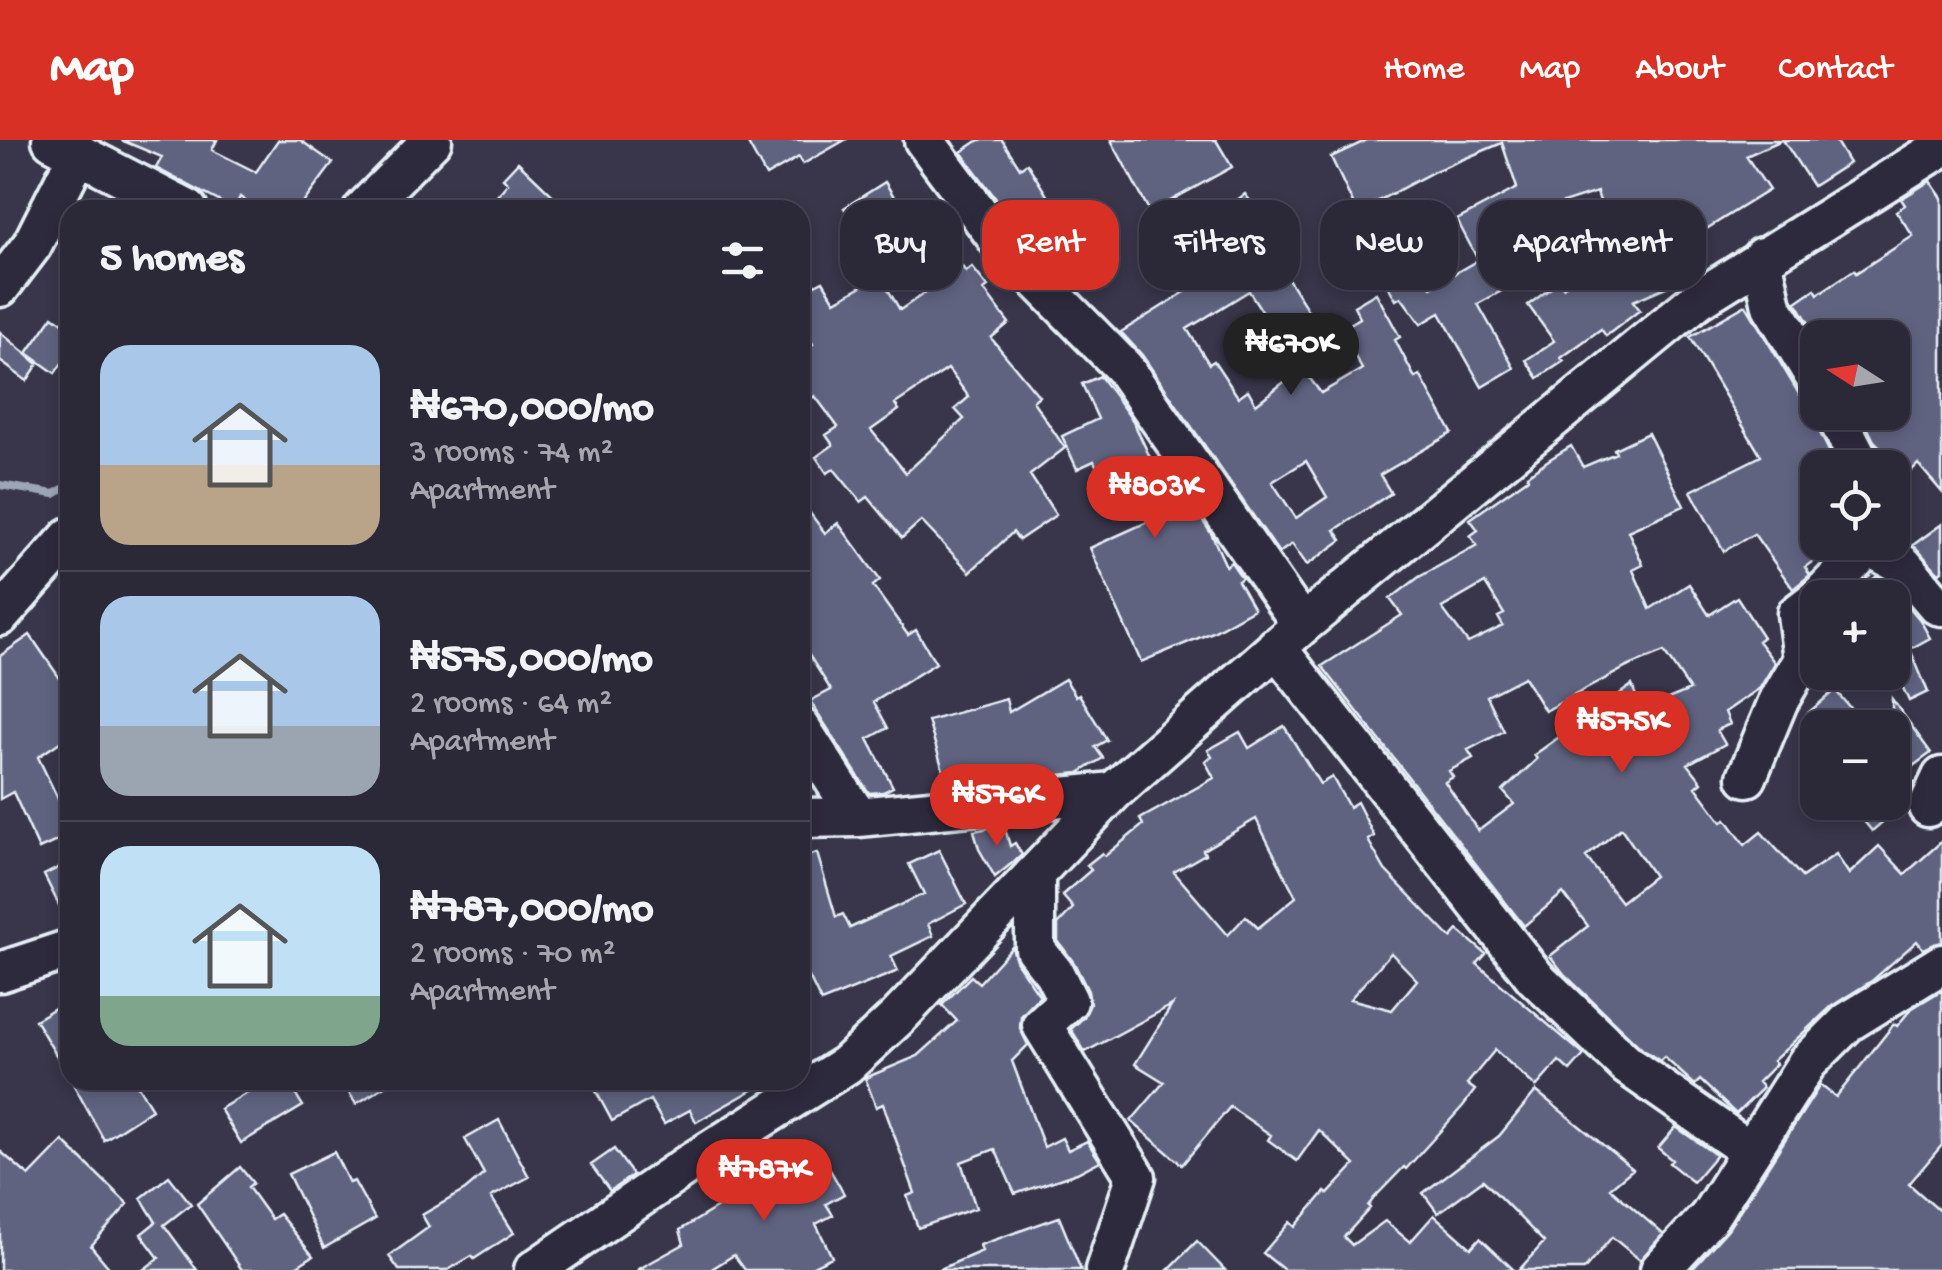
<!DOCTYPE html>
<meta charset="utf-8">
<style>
body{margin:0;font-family:"Gochi Hand",sans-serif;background:#333040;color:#f1f3f6;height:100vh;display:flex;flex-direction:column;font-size:38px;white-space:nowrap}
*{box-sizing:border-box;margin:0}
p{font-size:32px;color:#a6a6ae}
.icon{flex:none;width:55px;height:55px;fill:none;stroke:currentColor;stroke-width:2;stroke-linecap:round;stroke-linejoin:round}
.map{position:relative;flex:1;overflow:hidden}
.details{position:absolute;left:60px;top:60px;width:750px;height:890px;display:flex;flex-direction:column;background:#2b2838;border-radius:30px;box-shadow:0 5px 15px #0003,0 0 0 2px #474453}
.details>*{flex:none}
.top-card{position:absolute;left:840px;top:60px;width:950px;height:90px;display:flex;gap:20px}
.needle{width:65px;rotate:282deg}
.buttons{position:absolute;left:1800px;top:180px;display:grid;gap:20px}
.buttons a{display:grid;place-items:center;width:110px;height:110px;border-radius:20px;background:#2b2838;box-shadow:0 5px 15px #0003,0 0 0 2px #474453;font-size:50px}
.price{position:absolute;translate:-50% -85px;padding:0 22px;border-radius:35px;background:#d93025;color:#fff;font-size:32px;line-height:65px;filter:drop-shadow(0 2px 5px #0008)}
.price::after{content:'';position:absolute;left:50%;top:60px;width:30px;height:22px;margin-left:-15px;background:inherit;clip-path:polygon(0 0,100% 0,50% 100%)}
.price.selected{background:#222;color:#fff}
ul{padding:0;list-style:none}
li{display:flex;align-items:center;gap:30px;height:250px;padding:0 40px}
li+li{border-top:2px solid #474453}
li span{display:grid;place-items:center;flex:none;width:280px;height:200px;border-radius:30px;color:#555}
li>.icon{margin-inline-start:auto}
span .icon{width:120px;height:120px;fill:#fffc;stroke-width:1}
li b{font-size:42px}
h2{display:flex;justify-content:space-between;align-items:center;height:120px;padding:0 40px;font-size:42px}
.chip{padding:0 35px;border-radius:30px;background:#2b2838;box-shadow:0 5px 15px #0003,0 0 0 2px #474453;font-size:35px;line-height:90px}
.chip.selected{background:#d93025;color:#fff}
header{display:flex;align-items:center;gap:60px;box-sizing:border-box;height:140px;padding:0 50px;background:#d93025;color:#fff}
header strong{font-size:48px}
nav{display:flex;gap:55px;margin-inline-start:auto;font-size:35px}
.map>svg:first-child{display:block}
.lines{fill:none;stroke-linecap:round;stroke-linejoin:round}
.stream{stroke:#9ca6b7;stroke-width:8}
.building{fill:#616380;stroke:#e8f1f8;stroke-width:2.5;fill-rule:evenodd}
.minor-casing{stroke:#e8f1f8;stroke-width:45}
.minor{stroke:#2f2a3d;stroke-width:38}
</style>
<header>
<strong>Map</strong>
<nav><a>Home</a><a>Map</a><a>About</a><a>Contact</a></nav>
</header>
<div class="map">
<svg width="1942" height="1130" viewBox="0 0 1942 1130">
<rect width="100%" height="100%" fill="#39354a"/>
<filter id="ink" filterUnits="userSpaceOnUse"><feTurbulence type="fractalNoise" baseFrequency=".01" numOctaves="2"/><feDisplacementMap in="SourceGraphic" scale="20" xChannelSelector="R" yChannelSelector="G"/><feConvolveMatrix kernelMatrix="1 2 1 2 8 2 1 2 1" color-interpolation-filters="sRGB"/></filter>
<g filter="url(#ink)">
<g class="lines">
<path class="stream" d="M0,345l54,9 16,-9"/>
</g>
<path class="building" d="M121,0h96l-5,10 44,22 22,-32h22l33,23 -35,47h-41l-17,-13 -6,12 -78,-41 6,-11z
M746,0h99l-42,24 -4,-7 -33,19z
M979,0h23l18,28 7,-5 21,34 -36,23 -51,-68z
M1111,0h105l16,27 -82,45z
M1367,0h415l-36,16 23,34 -82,51 3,11 -3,1 9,21 -63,27 7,9 -34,26 -5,-7 -40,29 3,3 -26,17 -12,-18 28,-19 -26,-36 31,-23 4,5 52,-40 -18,-55 -84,27 6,10 -25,13 22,41 -38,21 36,64 -32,19 -42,-74 -19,11 -20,-27 -5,3 -14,-25 32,-18 17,30 47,-27 -21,-40 60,-32 -15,-45 -67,28 -78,41 -26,-55z
M1783,0h52l14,23 -36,23z
M518,22l50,48h-83l23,-27 -5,-5z
M1930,41l12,17v294l-24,-28 -10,10 -34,-33 -14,-29h32v-74h-74l-22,-36 19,-13 3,5 36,-24 2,3 57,-37 -17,-25 9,-6 -4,-6z
M885,42l19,31 -40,26 -20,-31z
M1245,54l18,24 -9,7 64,101 -33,21 -36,-56 -62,38 22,35 5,-3 24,36 10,-7 8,14 46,-36 19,25 41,-24 -22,-39 20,-12 -6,-12 22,-13 24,44 -5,3 20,38 5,-3 32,58 -72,42 11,18 -56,37 7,10 -35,25 -15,-21 -13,9 -137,-198 -21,-23 104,-65 -26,-38zM1306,321l21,36 -31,21 -24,-36z
M951,112l15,20 6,-5 16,20 -4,3 25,33 -18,15 48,58 -6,5 32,47 -35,27 26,40 -37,25 -6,-8 -43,40 -49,-51 -19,17 -34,-41 -7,5 -27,-33 -7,4 -11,-16 17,-12 -7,-10 12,-8 -23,-31 -15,9v-53l13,-8 -13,-21v-60l15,22 8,-4 12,20 45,-25 20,34 42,-29 -11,-15zM948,229l21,28 -14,12 9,10 -58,54 -35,-43 28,-20 -4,-6z
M1746,165l53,89 15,9v18l18,36 -14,9v76h22l-35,25 5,8 -17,14 -39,-55 -30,17 -33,-60 70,-35 -71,-119z
M53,176l17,12v24l-15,21 -28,-20z
M0,192l38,32 -11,17 -27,-20z
M1100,236l33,45 22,47 8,-4 48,69 15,33 5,-4 11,16 -4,3 16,28 -41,23 -72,30 -51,-114 62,-28 -24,-41 -21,10 -13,-28 -17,8 -15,-33 36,-17 -16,-35z
M1648,293l36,73 -56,25 15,34 -10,5 17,39 39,-25 20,31 28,-18 26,40 -5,4 17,22 -15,25 -35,24 5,12 -13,6 8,14 -37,20 14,18 -6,5 26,35 4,-3 19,26 16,-13 41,45 34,-23 13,20 30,-28 26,28 37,-33v101l-19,7 -6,-8 -44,39 -41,26 -59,55 3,3 -18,18 5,6 -27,26 -36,-34 -5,5 -31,-28 -4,4 -18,-12 -77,-74 -15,-19 38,-30 -25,-33 -39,33 -202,-260 80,-51 -12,-16 29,-22 58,-32 -7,-9 8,-6 -8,-11 58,-41 -1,-3 23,-16 21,-13 12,21 33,-14 -2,-4zM1485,443l19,31 -6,3 5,9 -35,17 -26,-35zM1664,512l26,38 -49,20 -9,-25 -98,70 3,4 -34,32 11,13 -36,27 -33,-49 8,-5 -4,-6 24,-13 -5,-8 36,-19 -17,-35 37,-19 21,34 82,-44zM1621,688l33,48 -33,26 -35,-45z
M800,360l25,33 13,-10 42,57 -7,6 35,49 8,-5 20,33 -62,39 14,26 -20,11 25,48 -10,5 -14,1 -59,-92 21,-11 -31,-49z
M1942,384v47l-3,2 -26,-28z
M1877,436l12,7 31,37 10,18 -20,11 18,43 -19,9 -17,-37v-66h-42z
M30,495l40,58v42l-32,22 32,67v11l-31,14 -26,-57 -13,7v-143z
M1065,539l11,17 3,-2 28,46 -12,7 8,11 -24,15 -92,9 -2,-7 -37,11 -20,-65 78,-22 3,13z
M1835,550l32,38h-48l-12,-14z
M1892,559l39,54 -26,19 9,11 -7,18 -35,30 -24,-29h44z
M1284,586l36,58 12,-7 17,30 8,-5 17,34 -6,4 17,30 66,68 7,-8 28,24 -9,10 107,91 -14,16 -11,-10 -23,26 -41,-37 -28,34 8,6 -12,16 -57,63 -2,-2 -30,31 -6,8 2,2 -26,29 8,8 33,-24 25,21 24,-27 37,33 9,-10 34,32h-230l-21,-17 27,-31 5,5 30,-35 3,2 27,-29 -36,-35 -22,31 -29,-21 3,-5 -41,-28 -48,58 -51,-44 33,-39 -29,-18 37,-59 -87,47 -14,-23 13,-12 6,-13 -2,-13 -14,-28 -16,-22v-17l15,-16 -11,-13 29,-25 -4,-5 15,-12 3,3 38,-31 -3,-6 74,-41 -9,-17 7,-4 -4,-7 32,-18 9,16zM1256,679l40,78 -38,31 -12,-12 -18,19 -54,-63 31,-18 -2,-4zM1391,813l26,27 -25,30 -42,-11z
M1004,685l6,21 5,-3 7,12 -27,22 -16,-28 -5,-18z
M939,710l27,54 -38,20 5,12 -42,20 7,15 -77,31 -12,-25 -9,4v-123l17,-5 19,64 7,-3 7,14 74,-34 -15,-30z
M64,725l6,12v50l-26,-52z
M1012,807l5,16 23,33 -19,20 -1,12 8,17 -16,16 32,86 18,-9 6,12 19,-9 13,20 -23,12 -62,21 -20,-45 -34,13 15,46 -58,20 -11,-32 8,-3 -32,-89 -7,3 -11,-29 53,-22 39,-35 -15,-16 29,-29 8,7z
M1942,850v155l-33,39 33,29v57h-251l37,-41 92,-144 16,12 58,-73 3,2 14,-17z
M70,859v79l-35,-58z
M71,940h63l18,29 -48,31z
M269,940h18l16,26 -62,37 -21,-34z
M341,940h54l-39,24z
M590,940h180l-74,42 -6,-12 -26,14 -14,-24 -38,21z
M1536,951l97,78 -23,19 53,46 -23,26 -28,-23 -28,33h-65l25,-28 -61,-62 -45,33 -15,-20 76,-57z
M499,980l30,57 -38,20 23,36 -40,26 -2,-3 -24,14h-49l-10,-14 40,-29 -7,-12 43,-25 19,-16 -19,-35z
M1676,987l40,28 -23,27 -24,-19 3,-3 -14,-12z
M63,1001l65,63 -37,42 20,24h-111v-119l29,25z
M817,1007l27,47 -18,10 7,11 -17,9 16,33 -27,13h-60l-11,-15 -24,15h-73l47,-26 -4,-14z
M614,1009l19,26 -23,16 -19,-26z
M334,1012l15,31 5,-2 21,38 -51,29 -36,-74z
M240,1027l13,16 -5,4 23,32 8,-5 34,42 -22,14h-49l-45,-66z
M169,1036l22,28 -27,21 33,45h-54l16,-12 -18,-24 15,-12 -15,-24z
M1059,1077l22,53h-143l44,-19 -2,-6z
M1197,1101l28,29h-57z"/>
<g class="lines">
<defs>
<path id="minor" d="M52,0l136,70
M924,0l76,102 124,126 178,257
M363,70l69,-70
M1762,117l10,49 46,76
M0,147l32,-42 46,-91
M1834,272l29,56
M1865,404l38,21 34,40 5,1
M1818,458l44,-45 4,-11
M0,476l70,-79
M1276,507l259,330 93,89 122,85
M800,587l58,90
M1747,637l31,-75 25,-43 -6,-45 21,-16
M1928,667l14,-30
M800,678l58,-1 255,-25
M1035,734v75l19,24 14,28 -26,24 94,152 -31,93
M0,832l70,-23
M534,1130l155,-106 157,-99 52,-48 215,-225 189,-167 395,-325 245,-153
M1660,1130l49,-53 98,-154 41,-41 94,-58"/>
</defs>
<use href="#minor" class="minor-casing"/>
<use href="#minor" class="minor"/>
</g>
</g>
</svg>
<div class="buttons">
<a><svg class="needle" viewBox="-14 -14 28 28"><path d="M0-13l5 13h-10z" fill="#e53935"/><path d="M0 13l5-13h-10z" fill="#a6a6ae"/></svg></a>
<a><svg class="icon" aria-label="locate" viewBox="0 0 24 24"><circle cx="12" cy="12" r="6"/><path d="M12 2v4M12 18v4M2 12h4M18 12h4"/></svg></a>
<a>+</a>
<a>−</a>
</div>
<b class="price selected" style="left:1291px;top:258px">₦670K</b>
<b class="price" style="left:1155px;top:401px">₦803K</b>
<b class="price" style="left:1622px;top:636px">₦575K</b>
<b class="price" style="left:997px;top:709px">₦576K</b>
<b class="price" style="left:764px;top:1084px">₦787K</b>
<div class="top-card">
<a class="chip">Buy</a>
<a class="chip selected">Rent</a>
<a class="chip">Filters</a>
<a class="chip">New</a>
<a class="chip">Apartment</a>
</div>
<section class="details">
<h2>5 homes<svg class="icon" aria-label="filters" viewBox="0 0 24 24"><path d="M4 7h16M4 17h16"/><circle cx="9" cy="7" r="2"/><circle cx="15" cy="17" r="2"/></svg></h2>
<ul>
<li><span style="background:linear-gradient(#a9c7e8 60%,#b9a48a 0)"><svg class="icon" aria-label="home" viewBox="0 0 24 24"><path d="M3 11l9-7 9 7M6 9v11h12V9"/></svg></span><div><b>₦670,000/mo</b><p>3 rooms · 74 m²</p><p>Apartment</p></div></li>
<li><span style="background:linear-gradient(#a9c7e8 65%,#9aa5b1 0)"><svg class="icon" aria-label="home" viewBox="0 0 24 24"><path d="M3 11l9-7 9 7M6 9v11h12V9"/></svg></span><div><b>₦575,000/mo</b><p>2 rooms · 64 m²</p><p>Apartment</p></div></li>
<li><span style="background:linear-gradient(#bfe0f5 75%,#7fa58c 0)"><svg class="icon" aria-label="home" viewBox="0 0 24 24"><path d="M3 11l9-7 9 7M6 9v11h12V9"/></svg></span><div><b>₦787,000/mo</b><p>2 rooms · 70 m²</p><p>Apartment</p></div></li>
</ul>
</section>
</div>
